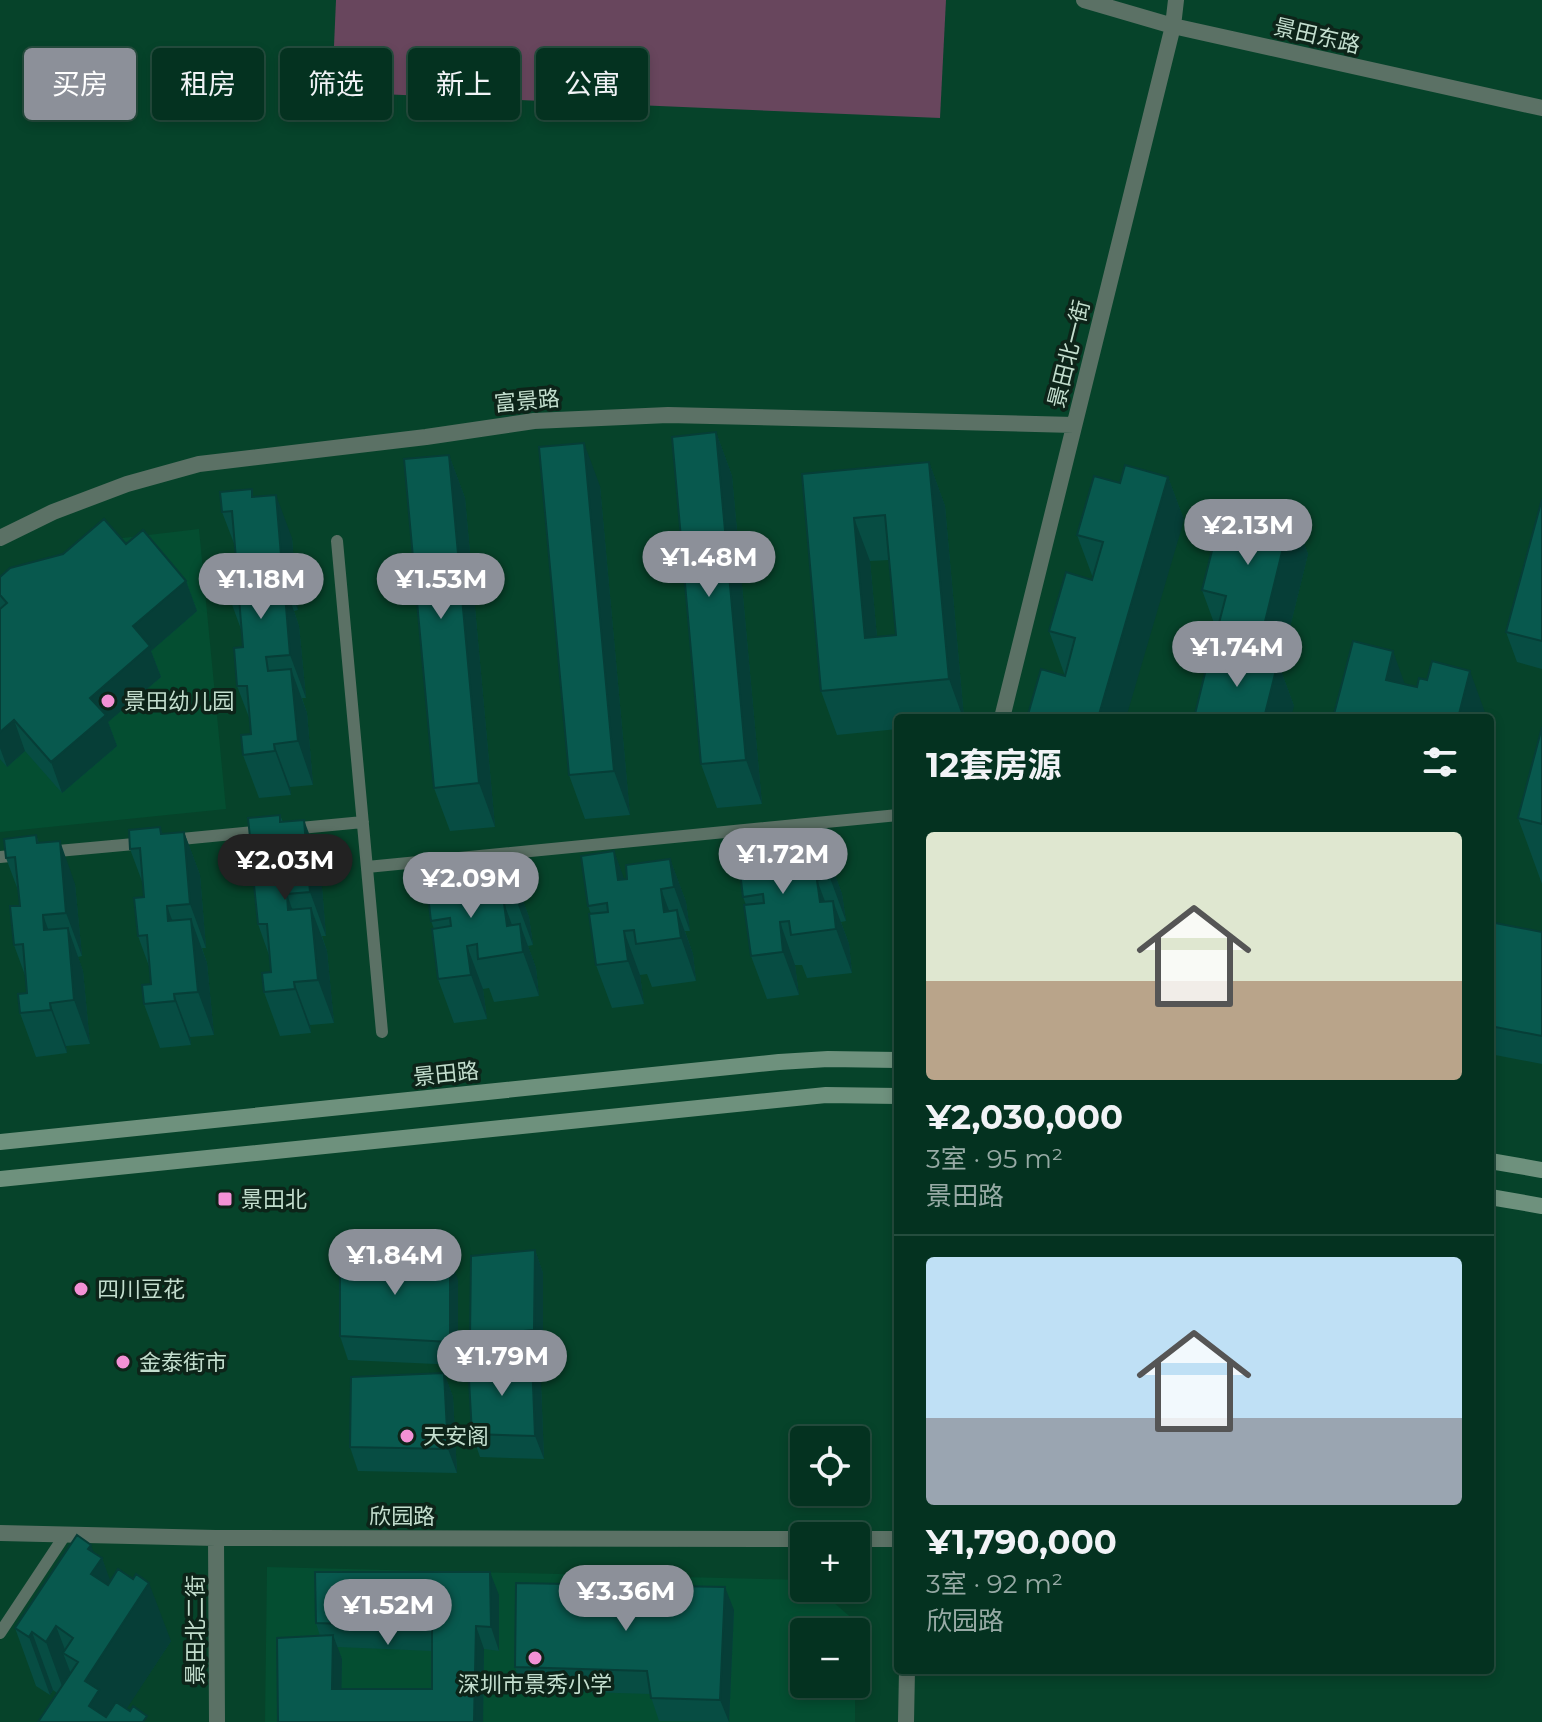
<!DOCTYPE html>
<html lang="zh">
<meta charset="utf-8">
<style>
body{margin:0;font-family:Montserrat,"Noto Sans SC",sans-serif;background:#123e2d;color:#f1f3f6;height:100vh;display:flex;flex-direction:column;font-size:30px;white-space:nowrap}
*{box-sizing:border-box;margin:0}
p{font-size:26px;color:#97aaa5}
.icon{flex:none;width:44px;height:44px;fill:none;stroke:currentColor;stroke-width:2;stroke-linecap:round;stroke-linejoin:round}
.map{position:relative;flex:1;overflow:hidden}
.drawer{position:absolute;left:894px;top:714px;width:600px;height:960px;display:flex;flex-direction:column;background:#043220;border-radius:8px;box-shadow:0 4px 12px #0003,0 0 0 2px #254d3e}
.drawer>*{flex:none}
.hud{position:absolute;left:24px;top:48px;width:750px;height:72px;display:flex;gap:16px}
.controls{position:absolute;left:790px;top:1426px;display:grid;gap:16px}
.controls a{display:grid;place-items:center;width:80px;height:80px;border-radius:8px;background:#043220;box-shadow:0 4px 12px #0003,0 0 0 2px #254d3e;font-size:40px}
.price{position:absolute;translate:-50% -68px;padding:0 18px;border-radius:28px;background:#8c9099;color:#fff;font-size:26px;line-height:52px;filter:drop-shadow(0 2px 4px #0008)}
.price::after{content:'';position:absolute;left:50%;top:48px;width:24px;height:18px;margin-left:-12px;background:inherit;clip-path:polygon(0 0,100% 0,50% 100%)}
.price.on{background:#222;color:#fff}
ul{padding:0;list-style:none}
li{display:grid;align-content:center;gap:16px;height:424px;padding:0 32px}
li+li{border-top:2px solid #254d3e}
li span{display:grid;place-items:center;height:248px;border-radius:8px;color:#555}
li>.icon{margin-inline-start:auto}
span .icon{width:144px;height:144px;fill:#fffc;stroke-width:1}
li b{font-size:34px}
h2{display:flex;justify-content:space-between;align-items:center;height:96px;padding:0 32px;font-size:34px}
.tag{padding:0 28px;border-radius:8px;background:#043220;box-shadow:0 4px 12px #0003,0 0 0 2px #254d3e;font-size:28px;line-height:72px}
.tag.on{background:#8c9099;color:#fff}
.map>svg:first-child{display:block}
.built{fill:#044e31}
.green{fill:#68465d}
.lines{fill:none;stroke-linecap:round;stroke-linejoin:round}
.lane{stroke:#5b7165;stroke-width:12}
.street{stroke:#5b7165;stroke-width:16}
.secondary{stroke:#6e917d;stroke-width:16}
.wall{fill:#074d43;fill-rule:evenodd}
.shaded-wall{fill:#063e37}
.building{fill:#08594e;stroke:#063e37;stroke-width:2;fill-rule:evenodd}
.poi-dot{fill:#f391d5;stroke:#0d2419;stroke-width:3}
.labels{text-anchor:middle;dominant-baseline:central;stroke-width:7;stroke-linejoin:round;paint-order:stroke}
.street-label{font-size:22px;fill:#c3dece;stroke:#0d2419}
.poi-label{font-size:22px;fill:#c3dece;stroke:#0d2419;text-anchor:start}
</style>
<div class="map">
<svg width="1542" height="1722" viewBox="0 0 1542 1722">
<rect width="100%" height="100%" fill="#06432a"/>
<path class="built" d="M199,529l27,280 -226,23v-239l106,-53z
M267,1567l537,13v8h13l38,33v11h-51v52h51v38h-590z"/>
<path class="green" d="M336,0h610l-6,118 -608,-26z"/>
<g class="lines">
<path class="lane" d="M337,541l45,491
M290,829l73,-7
M171,840l93,-9
M47,852l98,-9
M0,857l21,-2
M367,867l531,-52
M0,1633l65,-98"/>
<path class="street" d="M1084,0l89,26 369,82
M0,538l53,-26 74,-28 72,-20 227,-27 108,-16 134,-6 406,10
M1002,718l171,-692 3,-26
M0,1533l216,5 588,1
M216,1538l1,184
M856,1539h42
M906,1722l1,-52"/>
<path class="secondary" d="M0,1142l779,-80 49,-3 70,1
M1490,1161l52,9
M0,1179l826,-84 72,1
M1490,1197l52,9"/>
</g>
<path class="wall" d="M716,432l16,44 30,328 -45,4 -16,-44z
M449,455l16,43 30,329 -45,4 -16,-43z
M929,462l16,44 19,212h-66v11l-61,6 -16,-44 -19,-217zM889,560l7,75 -19,2 -7,-76z
M1168,477l16,43 -119,156 -16,-45 44,-53 -16,-43 43,-52z
M600,486l30,329 -45,4 -16,-44z
M255,497l37,41 6,72 -4,1 5,15 7,72h-4l5,15 6,72 -23,2 1,8 -32,3 -16,-43 8,-21 -1,-14 -13,-34 6,-39 -1,-15 -12,-33 6,-40 -1,-13 -13,-34z
M1542,499v170l-25,-7 -11,-30z
M1292,511l16,43 -28,114 14,38 -63,-35 1,-5 -12,-32h-2l-16,-44 40,-58z
M126,544l60,37 11,30 -46,40 10,26 -53,45 9,24 -55,47 -37,-42 -18,16 -7,-8v-182z
M1542,727v157l-24,-66z
M280,815l3,7 37,41 6,73h-4l5,15 7,72 -24,2 1,8 -31,3 -16,-44 7,-20 -1,-14 -12,-34 6,-39 -2,-14 -12,-34z
M160,827l2,7 22,-2 16,43 6,73h-4l5,15 7,72 -24,2 1,8 -31,3 -16,-44 7,-20 -1,-15 -12,-33 6,-39 -1,-13 -13,-35z
M36,835l3,8 36,41 7,72 -4,1 5,14 7,73 -24,2 1,7 -31,4 -16,-44 7,-20 -1,-15 -12,-33 6,-39 -1,-13 -13,-35z
M826,850l16,44 4,27 -5,1 8,22 3,29 -45,5 -5,-13h-7l4,30 -32,4 -16,-43 -5,-51 -3,-8 37,-26h3z
M614,851l10,29 46,-21 16,43 4,29h-5l8,23 3,27 -44,6 -5,-13 -7,1 4,29 -32,4 -16,-43 -5,-51 -3,-8z
M513,874l16,43 4,28 -5,1 8,22 3,28 -45,6 -5,-14 -6,1 4,30 -33,4 -16,-44 -4,-50 -3,-8 36,-27z
M1490,922l52,10v132l-52,-10z
M535,1250l8,23v81l-64,6 -9,-24z
M458,1280v85l-110,-5 -8,-24z
M532,1359l9,24 3,76 -64,-2 -8,-23z
M444,1373l9,24 4,76 -99,-2 -8,-24z
M94,1553l8,5 8,24 61,59 -45,68 4,2 17,5 -90,-23 -4,-3 -3,5 -14,-9 -21,-58z
M499,1595v56l-15,-2 -1,73h-205l42,-86 -4,-13zM337,1647l95,4v38h-91l1,-30z
M734,1610l-5,112 -70,-1 -9,-27 -127,-4 -8,-23z"/>
<path class="shaded-wall" d="M716,432l16,44 30,328 -16,-44z
M584,443l16,43 30,329 -16,-44z
M449,455l16,43 30,329 -16,-44z
M929,462l16,44 19,212h-1l-14,-39z
M1168,477l16,43 -58,198h-28z
M276,495l16,43 6,72 -16,-43z
M1292,511l16,43 -28,114 14,38 -3,12h-27l10,-43 -13,-37z
M854,518l16,43 11,120 -16,-43z
M259,569l16,43 -15,-28z
M186,581l11,30 -46,40 10,26 -53,45 9,24 -55,47 -11,-31 82,-136z
M284,582l15,44 7,72 -16,-43z
M1393,651l24,67 -31,-38z
M291,669l16,44 6,72 -15,-44z
M1470,671l17,47h-29z
M14,720l11,31 -18,16 -7,-19v-16z
M1490,725l6,16 -6,21z
M274,744l16,43 1,8 -16,-44z
M304,820l16,43 6,73 -16,-44z
M184,832l16,43 6,73 -16,-44z
M60,841l15,43 7,72 -16,-43z
M769,842l16,44 -12,-15z
M826,850l16,44 4,27 -16,-43z
M614,851l16,44 -12,-15z
M670,859l16,43 4,29 -16,-44z
M457,866l15,43 -12,-14z
M513,874l16,43 4,28 -16,-43z
M817,880l16,43 -13,-21z
M661,889l16,43 -13,-20z
M287,894l15,44 -14,-28z
M833,901l16,43 3,29 -16,-44z
M504,903l16,44 -13,-21z
M167,906l16,44 -15,-29z
M311,908l16,43 7,72 -16,-43z
M677,910l16,44 3,27 -15,-43z
M43,915l16,44 -15,-29z
M191,919l16,44 7,72 -16,-43z
M780,922l15,43 4,30 -16,-43z
M520,924l16,44 3,28 -16,-44z
M68,928l15,43 7,73 -16,-44z
M624,931l16,44 4,29 -16,-43z
M467,946l16,43 4,30 -16,-44z
M294,982l16,43 1,8 -16,-44z
M174,994l16,43 1,8 -16,-44z
M50,1003l16,43 1,7 -16,-43z
M535,1250l8,23v81l-9,-24z
M450,1257l8,23v85l-8,-23z
M532,1359l9,24 3,76 -9,-23z
M444,1373l9,24 4,76 -9,-24z
M91,1545l7,19 4,-6 21,58 -32,-42 -3,-25z
M490,1572l9,23v56l-8,-24z
M149,1583l22,58 -53,81h-24l-5,-16 -4,-25z
M725,1587l9,23 -5,112 -9,-22z
M56,1626l11,29 -4,-2 13,34 -9,13 -21,-58z
M476,1626l8,23 -1,73h-9z
M32,1632l21,58 -3,5 -21,-58z
M333,1635l9,24 -1,53 -9,-23z"/>
<path class="building" d="M716,432l30,328 -45,4 -29,-327z
M584,443l30,328 -45,4 -30,-328z
M449,455l30,328 -45,5 -30,-329z
M929,462l20,217 -128,12 -19,-217zM885,515l11,120 -31,3 -11,-120z
M1125,465l43,12 -70,241h-71l14,-49 24,7 10,-38 -26,-7 17,-59 26,8 11,-38 -26,-7 17,-59 26,7z
M252,489v8l24,-2 6,72 -23,2 1,15 24,-2 6,73 -24,2 2,14 23,-2 7,72 -24,3 1,7 -32,4 -2,-20 10,-1 -4,-48h-10l-3,-38 9,-1 -4,-49 -9,1 -3,-39 9,-1 -4,-48 -10,1 -2,-20z
M1542,499v142l-36,-9z
M1249,500l43,11 -31,127 -43,-11 8,-31 -24,-6 16,-63 24,5z
M104,519l22,25 17,-14 43,51 -53,45 17,20 -60,52 16,17 -55,47 -37,-42 -14,12v-123l7,-6 -7,-8v-18l10,-9 53,-14z
M1353,641l40,10 -7,29 31,7 2,-9 8,2 5,-19 38,10 -12,47h-125z
M1235,652l43,10 -14,56h-70l13,-53 24,6z
M1542,727v97l-24,-6z
M280,815v7l24,-2 6,72 -23,2 1,16 23,-2 7,72 -24,2 1,7 -31,3 -2,-19 9,-1 -4,-48h-9l-4,-39h10l-5,-49 -9,1 -2,-19z
M160,827l1,7 23,-2 6,72 -23,2 1,15 23,-2 7,73 -24,2 1,7 -31,3 -2,-19 9,-1 -4,-49 -9,1 -4,-38 10,-1 -4,-49 -10,1 -1,-19z
M36,835l1,8 23,-2 6,72 -23,2 1,15 24,-2 6,72 -24,3 1,7 -31,3 -2,-19 9,-1 -4,-49 -9,1 -4,-39h10l-5,-49 -9,1 -2,-19z
M769,842l4,29h10l-2,-15 45,-6 4,28 -13,2 3,22 13,-1 3,28 -45,6 -2,-14 -9,1 3,30 -32,4 -7,-51 20,-2 -1,-9 -20,3 -6,-50z
M614,851l4,29 9,-1 -1,-14 44,-6 4,28 -13,2 3,23 13,-2 4,28 -45,6 -2,-14 -10,1 4,30 -32,4 -7,-51 19,-2 -1,-9 -19,3 -7,-50z
M457,866l3,29 10,-1 -2,-14 45,-6 4,28 -13,1 3,23 13,-2 3,28 -45,7 -1,-15 -10,2 4,29 -33,4 -6,-50 19,-3 -1,-8 -19,3 -6,-51z
M1490,922l52,10v104l-52,-10z
M535,1250l-1,80 -64,6 1,-80z
M340,1254l110,3v85l-110,-6z
M532,1359l3,77 -63,-2 -4,-72z
M444,1373l4,76 -98,-2 1,-70z
M77,1535l14,10 -3,4 14,9 -11,16 17,11 10,-16 15,10 3,-5 13,9 -64,98 14,9 -10,16 17,11 10,-15 14,9 3,-5 14,10 -4,6h-105l40,-60 -15,-9 10,-15 -17,-12 -10,16 -14,-10 -3,5 -14,-9z
M315,1572h175l1,55 -15,-1 -2,96h-196l-1,-84 56,-3 -1,54h100v-62l-116,-4z
M516,1583l209,4 -5,113 -69,-2 -4,-27 -132,-4z"/>
<g class="poi-dot">
<circle cx="108" cy="701" r="8"/>
<rect x="217" y="1191" width="16" height="16" rx="4"/>
<circle cx="81" cy="1289" r="8"/>
<circle cx="123" cy="1362" r="8"/>
<circle cx="407" cy="1436" r="8"/>
<circle cx="535" cy="1658" r="8"/>
</g>
<g class="labels">
<g class="street-label">
<text transform="translate(1317 36) rotate(13)">景田东路</text>
<text transform="translate(1069 354) rotate(-76)">景田北一街</text>
<text transform="translate(527 401) rotate(-5)">富景路</text>
<text transform="translate(446 1074) rotate(-6)">景田路</text>
<text x="402" y="1516">欣园路</text>
<text transform="translate(195 1630) rotate(-90)">景田北二街</text>
</g>
<g class="poi-label">
<text x="124" y="701">景田幼儿园</text>
<text x="241" y="1199">景田北</text>
<text x="97" y="1289">四川豆花</text>
<text x="139" y="1362">金泰街市</text>
<text x="423" y="1436">天安阁</text>
<text x="535" y="1684" text-anchor="middle">深圳市景秀小学</text>
</g>
</g>
</svg>
<div class="controls">
<a><svg class="icon" aria-label="locate" viewBox="0 0 24 24"><circle cx="12" cy="12" r="6"/><path d="M12 2v4M12 18v4M2 12h4M18 12h4"/></svg></a>
<a>+</a>
<a>−</a>
</div>
<b class="price" style="left:1248px;top:567px">¥2.13M</b>
<b class="price" style="left:709px;top:599px">¥1.48M</b>
<b class="price" style="left:261px;top:621px">¥1.18M</b>
<b class="price" style="left:441px;top:621px">¥1.53M</b>
<b class="price" style="left:1237px;top:689px">¥1.74M</b>
<b class="price" style="left:783px;top:896px">¥1.72M</b>
<b class="price on" style="left:285px;top:902px">¥2.03M</b>
<b class="price" style="left:471px;top:920px">¥2.09M</b>
<b class="price" style="left:395px;top:1297px">¥1.84M</b>
<b class="price" style="left:502px;top:1398px">¥1.79M</b>
<b class="price" style="left:626px;top:1633px">¥3.36M</b>
<b class="price" style="left:388px;top:1647px">¥1.52M</b>
<div class="hud">
<a class="tag on">买房</a>
<a class="tag">租房</a>
<a class="tag">筛选</a>
<a class="tag">新上</a>
<a class="tag">公寓</a>
</div>
<section class="drawer">
<h2>12套房源<svg class="icon" aria-label="filters" viewBox="0 0 24 24"><path d="M4 7h16M4 17h16"/><circle cx="9" cy="7" r="2"/><circle cx="15" cy="17" r="2"/></svg></h2>
<ul>
<li><span style="background:linear-gradient(#dfe7d0 60%,#b9a48a 0)"><svg class="icon" aria-label="home" viewBox="0 0 24 24"><path d="M3 11l9-7 9 7M6 9v11h12V9"/></svg></span><div><b>¥2,030,000</b><p>3室 · 95 m²</p><p>景田路</p></div></li>
<li><span style="background:linear-gradient(#bfe0f5 65%,#9aa5b1 0)"><svg class="icon" aria-label="home" viewBox="0 0 24 24"><path d="M3 11l9-7 9 7M6 9v11h12V9"/></svg></span><div><b>¥1,790,000</b><p>3室 · 92 m²</p><p>欣园路</p></div></li>
</ul>
</section>
</div>
